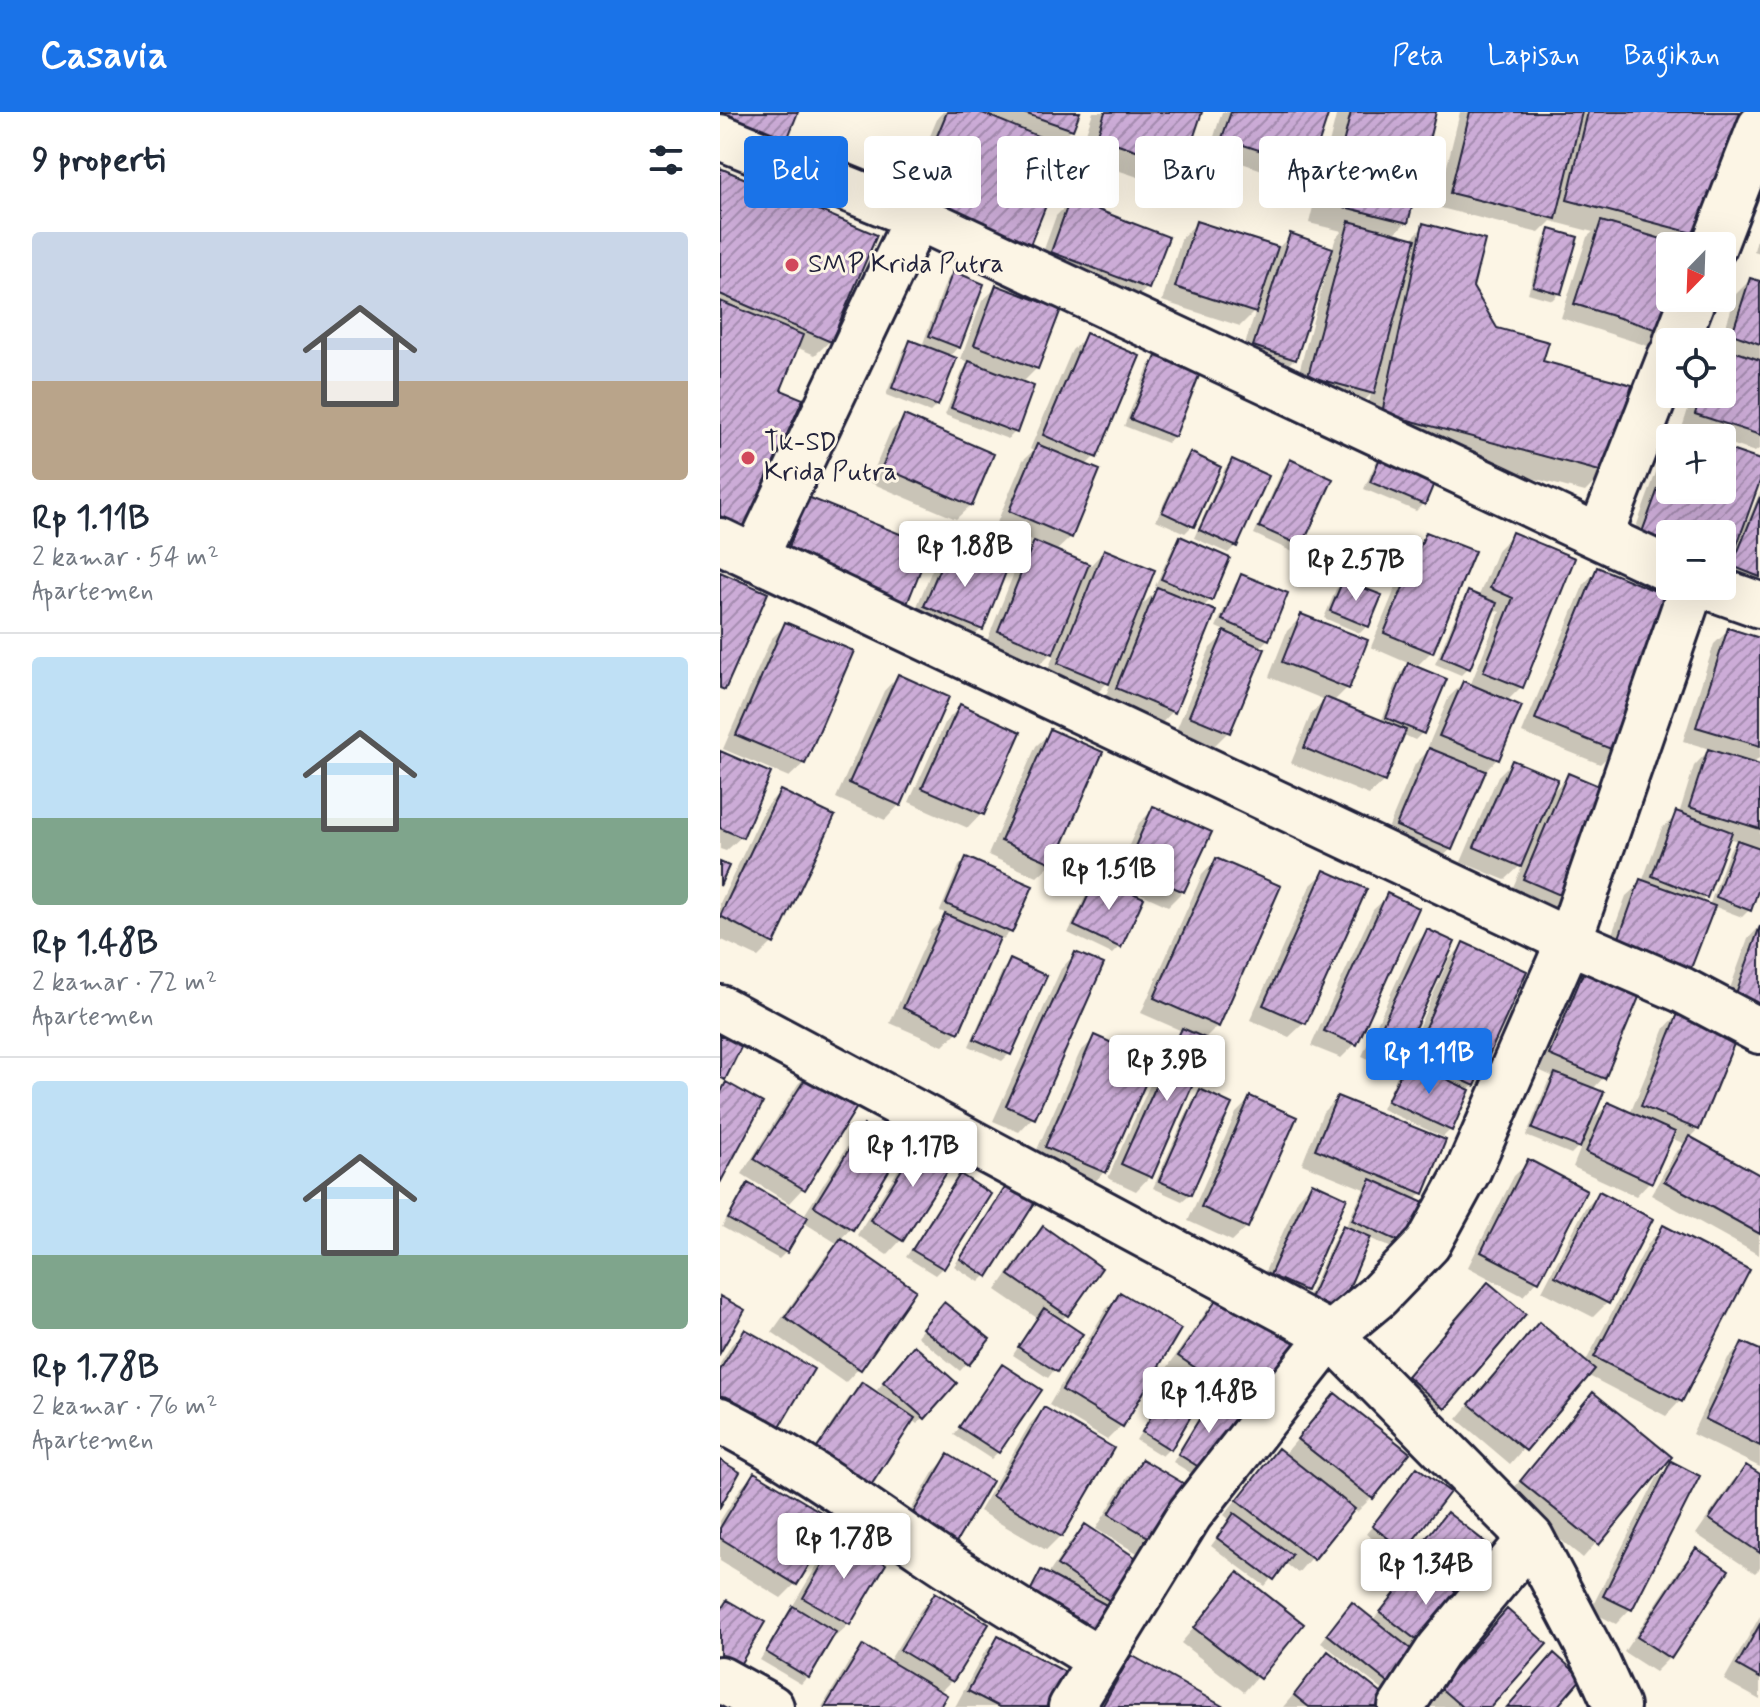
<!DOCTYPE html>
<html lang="id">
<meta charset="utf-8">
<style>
body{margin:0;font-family:Mynerve,sans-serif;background:#f6f6f7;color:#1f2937;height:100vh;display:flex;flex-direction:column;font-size:30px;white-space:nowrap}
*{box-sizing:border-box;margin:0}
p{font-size:26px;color:#747a83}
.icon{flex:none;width:44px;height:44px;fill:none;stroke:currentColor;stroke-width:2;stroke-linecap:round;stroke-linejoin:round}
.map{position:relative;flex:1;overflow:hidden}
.details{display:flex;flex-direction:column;background:#fff;width:720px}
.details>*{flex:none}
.top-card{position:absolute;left:24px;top:24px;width:760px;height:72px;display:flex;gap:16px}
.needle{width:52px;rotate:203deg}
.controls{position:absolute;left:936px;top:120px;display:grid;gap:16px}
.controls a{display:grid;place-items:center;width:80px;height:80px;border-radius:8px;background:#fff;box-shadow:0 8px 32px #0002;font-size:40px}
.price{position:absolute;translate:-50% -68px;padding:0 18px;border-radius:8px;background:#fff;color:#222;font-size:26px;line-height:52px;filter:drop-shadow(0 2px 4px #0008)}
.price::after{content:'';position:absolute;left:50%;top:48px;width:24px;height:18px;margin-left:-12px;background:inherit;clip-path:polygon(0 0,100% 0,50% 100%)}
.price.active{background:#1a73e8;color:#fff}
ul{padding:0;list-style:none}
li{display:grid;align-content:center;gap:16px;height:424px;padding:0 32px}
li+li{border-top:2px solid #e0e1e3}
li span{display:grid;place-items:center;height:248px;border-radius:8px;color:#555}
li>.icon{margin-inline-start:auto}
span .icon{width:144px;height:144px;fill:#fffc;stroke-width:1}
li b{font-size:34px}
h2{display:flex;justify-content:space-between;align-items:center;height:96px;padding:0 32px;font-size:34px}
.pill{padding:0 28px;border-radius:8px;background:#fff;box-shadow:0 8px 32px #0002;font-size:28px;line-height:72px}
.pill.active{background:#1a73e8;color:#fff}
header{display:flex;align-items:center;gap:48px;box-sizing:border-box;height:112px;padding:0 40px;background:#1a73e8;color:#fff}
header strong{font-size:38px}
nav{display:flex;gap:44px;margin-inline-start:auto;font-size:28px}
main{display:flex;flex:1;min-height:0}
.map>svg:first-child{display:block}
.shadow{fill:#0003;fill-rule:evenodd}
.building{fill:url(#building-hatch);stroke:#22223b;stroke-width:2}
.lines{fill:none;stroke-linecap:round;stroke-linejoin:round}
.street-casing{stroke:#22223b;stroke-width:50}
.street{stroke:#fcf5e5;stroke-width:44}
.poi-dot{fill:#d1495b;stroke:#fcf5e5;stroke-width:3}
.labels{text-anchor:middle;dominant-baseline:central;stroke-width:6;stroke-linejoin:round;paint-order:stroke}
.poi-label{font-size:26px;fill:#22223b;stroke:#fcf5e5;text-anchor:start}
</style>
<header>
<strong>Casavia</strong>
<nav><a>Peta</a><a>Lapisan</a><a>Bagikan</a></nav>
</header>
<main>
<section class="details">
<h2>9 properti<svg class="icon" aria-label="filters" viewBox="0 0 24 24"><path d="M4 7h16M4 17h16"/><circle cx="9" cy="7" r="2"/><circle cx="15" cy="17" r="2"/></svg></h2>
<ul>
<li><span style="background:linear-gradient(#c9d6e8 60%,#b9a48a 0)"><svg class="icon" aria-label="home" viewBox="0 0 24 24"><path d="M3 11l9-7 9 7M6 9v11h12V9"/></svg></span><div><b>Rp 1.11B</b><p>2 kamar · 54 m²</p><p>Apartemen</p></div></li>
<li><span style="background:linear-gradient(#bfe0f5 65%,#7fa58c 0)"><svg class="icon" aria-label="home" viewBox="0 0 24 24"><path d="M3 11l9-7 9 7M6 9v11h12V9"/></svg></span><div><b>Rp 1.48B</b><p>2 kamar · 72 m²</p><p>Apartemen</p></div></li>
<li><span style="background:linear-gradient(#bfe0f5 70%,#7fa58c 0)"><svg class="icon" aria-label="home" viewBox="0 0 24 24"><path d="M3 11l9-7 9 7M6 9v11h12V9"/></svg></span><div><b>Rp 1.78B</b><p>2 kamar · 76 m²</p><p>Apartemen</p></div></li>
</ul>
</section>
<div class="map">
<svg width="1040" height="1595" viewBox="0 0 1040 1595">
<defs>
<pattern id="building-hatch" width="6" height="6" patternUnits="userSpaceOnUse" patternTransform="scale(2)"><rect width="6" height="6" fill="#ccacd7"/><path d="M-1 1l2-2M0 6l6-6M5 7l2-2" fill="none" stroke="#a58cb0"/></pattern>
</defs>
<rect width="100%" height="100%" fill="#fcf5e5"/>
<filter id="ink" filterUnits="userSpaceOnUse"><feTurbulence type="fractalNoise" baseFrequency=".0125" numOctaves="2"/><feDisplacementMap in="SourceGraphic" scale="16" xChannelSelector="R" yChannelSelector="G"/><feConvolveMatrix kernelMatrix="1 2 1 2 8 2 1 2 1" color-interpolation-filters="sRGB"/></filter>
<g filter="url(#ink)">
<path class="shadow" d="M0,0h76l-11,26 -14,15 -51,-20z
M223,0h134l-5,17 -17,16 -27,99 -14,14 -115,-48 39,-93z
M373,0h107l-17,53 -21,20 -84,-28z
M502,0h105l-18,54 -14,15 -86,-29z
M617,0h97l-28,110 -13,13 17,5 14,-14 46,61 25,43 46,32 64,110 -20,20 -222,-59 8,-39 -13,13 -64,-17 32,-117 -3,-1 -29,87 -14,14 -40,-13 16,-50 -16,16 -78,-25 20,-64 15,-14 80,26 13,-13 42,13 4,-11 6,-7 -33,-8z
M740,0h282l-45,134h-27v52l-4,34 -15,15 -90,-29 26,-81 6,-5 -42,-11 -12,12 -102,-26z
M0,59l110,170 -15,14 -19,-8 -18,44 -34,135 -15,14 -9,-4z
M350,90l77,86 -15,14 -94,-36 18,-50z
M1040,114v27l-6,-2z
M831,120l8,61 -7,7 -24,-7 16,-54z
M233,162l29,11 -24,62 -9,10 -12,48 -7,7 -44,-17 18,-46 7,-7 11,4 24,-65z
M1030,168l10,3v165l-5,4 -33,-11v-3h-10l-30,-10 11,-34h29l-1,-52 15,-48z
M277,175l40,81 -15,15 -7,49 -7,7 -63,-24 18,-45 7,-7 -9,-4 21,-58z
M367,224l8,120 -10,10 -14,71 -16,15 35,14 14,-15 34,58 21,-21 -4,-2 19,-41 7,-7 29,62 -8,8 -29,103 -14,15 -56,-23 10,-26 -20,20 -48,-20 12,-30 -20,20 -52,-21 35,-88 16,-16 -40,-17 27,-65 10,-9 -3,-2 42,-99z
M436,246l18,78 -7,7 -43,-17 25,-61z
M185,306l66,87 -15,14 -87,-37 21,-50z
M960,321l13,5h-18z
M950,331v47h52v-41l38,14v13l-16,45 3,1 13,-30v90l-3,3 -30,-12 4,-12 -9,10v-37h-52v30l-42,-15 37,-101z
M470,343l2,71 -7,7 -29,-13 27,-58z
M663,343l40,49 -7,7 -52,-22 12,-27z
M512,349l3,85 -7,7 -34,-15 31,-70z
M570,350l11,83 -8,7 -39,-18 29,-65z
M89,387l96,104 -15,14 -117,-48 21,-56z
M706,422l5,118 -16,16 7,65 -7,7 -13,-6 -18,47 -15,14 -78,-32 20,-49 14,-14 -56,-23 18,-46 15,-15 64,26 -19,46 -14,14 48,20 20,-49 9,-9 -39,-17 41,-99z
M793,422l9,152 -15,15 12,6 -22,52 -14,15 -32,75 -15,14 -53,-22 32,-77 13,-13h-2l23,-54 14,-14 7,3 30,-74 -8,-3 -24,59 -7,7 -26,-11 27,-63 7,-7 9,4 20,-49z
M228,439l33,78 -14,14 -56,-22 23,-56z
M878,457l17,181 -15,14 -78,-31 62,-149z
M522,464l26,63 -9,9 -31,84 -14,14 -38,-15 34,-83 17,-16 -11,-5 19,-43z
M624,470l23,44 -7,7 -36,-15 12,-29z
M66,512l18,139 -15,14 -66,-28 48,-110z
M1009,518l31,10v117l-8,8 8,2v113l-11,30 -7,7 -29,-11 -112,58 25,-68 16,-14 20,-54 17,-14 15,-48 16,-17 -27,-8 31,-97zM1008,726l10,3 -8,8 -21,57 -10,-3 6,-6z
M178,564l49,22 -48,107 -14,15 -49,-22 48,-107z
M240,595l22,106 -14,15 -59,-26 37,-81z
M331,620l1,131 -15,14 -49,-22 48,-109z
M0,641l21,84 -15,14 -6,-2z
M792,650l38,32 19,-18 46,19 -57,119 -48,-20 14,-32 -19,18 -44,-18 37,-86z
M60,680l-8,151 -14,14 -38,-18v-36l46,-97z
M434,697l29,82 -15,15 -55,-25 26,-58z
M246,747l44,73 -7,7 -4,-2 -42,95 -14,14 -53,-23 41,-92 16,-17 -7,-3 19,-45z
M496,748l1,166 -13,13 -54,137 -14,15 -28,-13 60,-133 14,-14 -41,-18 61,-138z
M605,760l-21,151 -15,14 -39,-17 60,-134z
M377,768l22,67 -7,7 -44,-21 22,-46z
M668,784l-33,148 -14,14 -30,-12 62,-136z
M1040,814l-62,203 -9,9 71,40 -1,77 -108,-60 24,-42 10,-9 -14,-6 -21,43 -14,15 -63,-29 10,-25 -12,12 -45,-18 22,-54 6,-5 -18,-8 36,-86 14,-15 18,109 -12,13 -4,34 21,-20 21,10 35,-86 14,-15 37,14 32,-88z
M708,819l-26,122 -15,14 -25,-11 51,-110z
M744,833l10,140 -6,5 -18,40 -7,7 -61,-28 67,-150z
M355,842l-42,163 -14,15 -26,-11 68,-152z
M291,849l-2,93 -7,7 -33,-15 34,-77z
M375,926l57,25 -48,109 -14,15 -58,-26 48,-109z
M92,958l-9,118 -14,15 -47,-29 56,-90z
M480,980l-10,102 -8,7 -29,-13 40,-89z
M617,986l85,95 -8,8 -6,54 -39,-17 -32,72 -33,-5 32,-70 9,-7 19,-39 -62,-25 21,-52z
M530,987l-3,128 -15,14 -44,-20 48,-108z
M144,1015l-13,101 -11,12 73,50 -54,78 -14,15 -73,-51 54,-77 12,-11 -35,-22 -17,30 -7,7 -57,-32 19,-34 8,-7 54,31 47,-75z
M202,1028l31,18 -52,82 -14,15 -30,-20 51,-81z
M809,1050l56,28 -48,91 -14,15 -55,-29 46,-91z
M240,1065l28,17 -46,74 -7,7 -29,-18z
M592,1072l-8,106 -14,14 -33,-15 41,-90z
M288,1074l-22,89 -7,7 -25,-16z
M880,1082l7,109 -14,14 -51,-26 43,-83z
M944,1115l84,44 -68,130 -14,15 -79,-41 -77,89 -53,-45 68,-80 60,24 64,-121z
M323,1117l24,86 -7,6 21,13 -33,44 -35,-23 24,-37 -41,-28 33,-47z
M502,1182l85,56 -108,128 -26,-16 37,-60 -10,-7 -31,54 -7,7 -26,-16 39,-62 -10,-7 43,-62z
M400,1183l2,130 -15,15 -58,-35 57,-96z
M754,1187l50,15 -95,108 -35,-30z
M217,1199l51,28 -28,32 -43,-35z
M25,1219l-25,105v-72l11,-19z
M1022,1232l18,8v115l-68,-33 36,-76z
M187,1243l17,62 -7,7 -5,-4 -117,59 53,-80 14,-14 21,14 2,-2 -8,-7z
M282,1254l-4,86 -7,7 -37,-24z
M615,1283l72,58 -36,45 -14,14 -5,-3 -54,64 -14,-11 -19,24 -54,-40 19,-26 -6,-5 40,-50 14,-15 6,5z
M873,1283l76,62 -86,101 -76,-62z
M324,1297l16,127 -14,14 -67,-39 51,-87z
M228,1345l41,25 -93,53 38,-64z
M422,1349l16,82 -14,14 -48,-28 32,-53z
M952,1352l26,13 -68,132 -14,15 -26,-13 67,-133z
M1026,1356l14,9v91l-5,5 -59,-39 36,-52z
M34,1362l41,110 -14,14 -61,-37v-40l20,-32z
M691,1365l-7,72 -7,7 -31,-22z
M727,1403l59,45 -117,135 -68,-53 24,-30 27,9 39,-47 -9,-7z
M365,1415l36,81 -105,6 19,-34 7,-7 5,3 24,-35z
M118,1427l11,85 -15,14 -3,-1 -23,39 -7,8 -41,-24 64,-106z
M976,1439l31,19 -58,88 -14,14 -31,-20 58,-87z
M519,1463l62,50 -57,67 -63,-49z
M216,1482l16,86 -13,13 -2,14h-115l27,-45 14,-14 25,15 33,-54z
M1040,1504v84l-36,-20z
M773,1515l-5,80h-56l-6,-5z
M278,1526l51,69h-94l29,-54z
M608,1542l64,53h-109z
M412,1546l88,49h-122l19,-35z"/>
<path class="building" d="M0,0h78l-11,28z
M227,0h33l89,37 -39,96 -118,-49z
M301,0h59l-7,18z
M385,0h97l-18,54 -87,-29z
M511,0h98l-18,55 -89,-29z
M631,0h85l-28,111 -80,-20z
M750,0h112l-26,107 -106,-26z
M868,0h156l-36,125 -141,-37z
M0,56l157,67 -46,107 -111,-48z
M350,87l99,38 -20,52 -98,-37z
M476,109l82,26 -22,66 -81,-26z
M629,109l67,18 -42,155 -66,-18z
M881,109l84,25h-15l-2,87 -94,-29z
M703,111l62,17 -12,47 24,41 52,14 -6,19 89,24 -25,88 -225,-60z
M830,117l28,8 -17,57 -28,-8z
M570,121l43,15 -37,112 -43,-14z
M233,159l31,13 -24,64 -31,-12z
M1030,166l10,3v63l-28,-10z
M276,173l65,24 -23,60 -64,-24z
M0,189l83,34 -22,55 22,9 -58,128 -25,-11z
M366,221l54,23 -43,102 -54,-23z
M190,228l47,18 -19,48 -46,-18z
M1002,235l38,13v75l-65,-21 6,-20h21z
M436,244l44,17 -25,64 -45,-18z
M249,249l65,25 -17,47 -66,-25z
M184,303l90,39 -22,52 -90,-39z
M317,332l63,26 -28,68 -63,-27z
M1002,335l38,13v21l-31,86 -7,-3v-30h-52v11l-29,-10 29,-79v34h52z
M470,340l31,15 -27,60 -32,-15z
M662,341l55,23 -12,29 -55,-23z
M512,347l37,17 -32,71 -38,-17z
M570,347l43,20 -31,67 -43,-19z
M88,385l122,49 -23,58 -121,-49z
M1040,385v80l-28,-11z
M706,420l49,19 -42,102 -49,-20z
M792,420l63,26 -52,130 -40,-16 30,-74 -23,-10z
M460,424l50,22 -18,43 -51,-22z
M314,429l55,23 -36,90 -55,-23z
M228,436l58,24 -23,58 -59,-24z
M384,437l51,21 -46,114 -51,-21z
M877,455l80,33 -61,151 -81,-32z
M0,460l48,21 -43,97 -5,-2z
M521,462l47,19 -19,47 -47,-20z
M623,468l39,15 -13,32 -39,-16z
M437,475l59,24 -41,102 -59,-25z
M748,479l29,12 -27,66 -29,-12z
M581,502l67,26 -19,49 -67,-27z
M65,510l69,29 -49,113 -69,-29z
M1008,516l32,10v108l-64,-19z
M504,519l41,18 -35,84 -41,-17z
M688,551l39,16 -23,55 -38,-16z
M178,562l51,23 -48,109 -52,-23z
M743,569l59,25 -23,54 -60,-24z
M605,585l81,33 -21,52 -81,-34z
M240,592l61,28 -37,83 -62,-27z
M330,617l53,23 -49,112 -53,-23z
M709,636l57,23 -34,79 -56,-24z
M988,637l52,16v64l-71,-22z
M0,639l51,22 -28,65 -23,-10z
M792,648l46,19 -37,88 -47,-20z
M848,661l50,21 -44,107 -51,-22z
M60,678l55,26 -61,128 -54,-28z
M433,694l59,26 -28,60 -58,-25z
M956,699l56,21 -25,66 -55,-22z
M1017,728l23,8v37l-9,26 -35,-14z
M246,745l67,29 -21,47 -66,-29z
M496,746l65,28 -62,141 -65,-29z
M0,750l9,4 -9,20z
M604,758l43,19 -61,135 -43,-19z
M377,765l47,21 -23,50 -47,-22z
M920,767l75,27 -27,70 -73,-27z
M667,781l32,15 -62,137 -33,-14z
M225,802l55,24 -41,95 -56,-25z
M1040,814v94l-30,-10z
M707,817l28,13 -52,112 -28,-13z
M743,830l64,29 -52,115 -63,-29z
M355,840l29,12 -69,155 -29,-13z
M290,847l37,17 -36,79 -37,-16z
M866,854l56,24 -37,89 -56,-24z
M959,899l59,23 -39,96 -58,-24z
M0,904l29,15 -24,49 -5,-3z
M462,916l30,13 -60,137 -31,-14z
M374,923l61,27 -49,111 -61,-26z
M687,949l63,29 -18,41 -65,-30z
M92,956l50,31 -57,91 -51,-31z
M835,961l49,19 -24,56 -48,-19z
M6,970l37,21 -43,80v-89z
M480,977l32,15 -41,91 -32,-14z
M530,984l47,21 -49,111 -47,-21z
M617,984l109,44 -22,54 -109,-45z
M888,990l67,30 -23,51 -66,-31z
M144,1013l38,24 -49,81 -39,-24z
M969,1024l71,39v59l-96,-53z
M202,1025l34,21 -53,83 -33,-21z
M808,1047l59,31 -48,92 -58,-30z
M240,1062l31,20 -47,75 -32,-19z
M651,1067l64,29 -19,41 -64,-29z
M592,1070l35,16 -41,93 -36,-16z
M28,1071l60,34 -21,36 -59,-34z
M288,1071l28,18 -48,76 -28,-18z
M879,1079l54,28 -44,85 -54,-28z
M623,1113l28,12 -32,74 -29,-13z
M943,1113l87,45 -68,132 -88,-45z
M323,1114l59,42 -34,48 -59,-41z
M121,1126l75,52 -55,80 -76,-53z
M768,1170l38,32 -81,95 -38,-33z
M400,1180l61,37 -58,98 -61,-37z
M502,1180l88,58 -44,66 -88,-60z
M0,1184l25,14 -25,43z
M224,1190l46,37 -21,26 -47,-37z
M324,1196l39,26 -26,38 -39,-25z
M819,1210l56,47 -69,82 -57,-47z
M25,1217l69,40 -44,74 -50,-29v-44z
M1022,1230l18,8v96l-55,-27z
M194,1233l43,38 -32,36 -42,-37z
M282,1252l40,26 -43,63 -40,-26z
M456,1262l29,18 -34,58 -29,-18z
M142,1270l53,36 -53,81 -55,-36z
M873,1280l79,65 -73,88 -79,-64z
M615,1281l75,60 -37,46 -76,-60z
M492,1286l29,16 -34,58 -29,-18z
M324,1295l70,41 -52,89 -70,-41z
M558,1336l77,61 -41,51 -77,-60z
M228,1342l44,27 -38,65 -45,-26z
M422,1347l51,30 -33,55 -51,-30z
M0,1348l20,12 -20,35z
M951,1349l29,15 -68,134 -29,-14z
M1026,1353l14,9v79l-51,-34z
M697,1355l33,25 -45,59 -33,-25z
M34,1360l82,49 -39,64 -77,-47v-10z
M727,1400l61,48 -31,40 -62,-48z
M514,1401l58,42 -18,25 -57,-42z
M365,1412l65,43 -27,43 -66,-45z
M118,1425l48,27 -36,61 -47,-27z
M976,1436l33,22 -58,89 -34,-22z
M700,1450l51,42 -39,48 -52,-40z
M321,1458l71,38 -20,36 -70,-37z
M518,1460l66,52 -44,55 -66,-51z
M215,1480l54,32 -36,58 -53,-32z
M7,1488l38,22 -31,53 -14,-8v-56z
M632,1490l70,56 -25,32 -70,-56z
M73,1494l43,26 -27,46 -43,-26z
M787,1497l40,35 -56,63h-29l-23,-20z
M1040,1512v54l-23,-13z
M278,1524l71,38 -18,33h-52l-31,-16z
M143,1533l84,50 -7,12h-115z
M608,1539l68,54 -2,2h-85l-15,-12z
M834,1541l28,25 -25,29h-50z
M411,1543l93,52h-122z"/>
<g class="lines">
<defs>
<path id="street" d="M0,25l197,80 753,353
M994,134l46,-119
M956,230l17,-44
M880,424l70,-179
M0,429l849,400 113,49 78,41
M35,446l162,-341
M986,474l54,19
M0,896l611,327 200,203 67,127 19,42
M0,1308c73,37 138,84 205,130 57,39 116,74 175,110
M0,1567l51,28
M351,1595l119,-193 141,-179 47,-39 50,-52 41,-75 100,-228 123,-355
M681,1595l38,-58 92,-111"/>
</defs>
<use href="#street" class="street-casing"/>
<use href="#street" class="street"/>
</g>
</g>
<g class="poi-dot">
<circle cx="72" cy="153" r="8"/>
<circle cx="28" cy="346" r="8"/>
</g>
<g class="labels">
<g class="poi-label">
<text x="88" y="153">SMP Krida Putra</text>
<text x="44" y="331">Tk-SD<tspan x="44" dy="30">Krida Putra</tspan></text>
</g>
</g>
</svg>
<div class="controls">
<a><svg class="needle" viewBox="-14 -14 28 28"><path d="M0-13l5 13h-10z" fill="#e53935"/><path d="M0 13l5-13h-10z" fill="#747a83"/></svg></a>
<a><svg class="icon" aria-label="locate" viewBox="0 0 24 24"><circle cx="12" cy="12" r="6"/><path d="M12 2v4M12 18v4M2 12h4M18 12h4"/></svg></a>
<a>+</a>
<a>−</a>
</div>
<b class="price" style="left:245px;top:477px">Rp 1.88B</b>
<b class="price" style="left:636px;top:491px">Rp 2.57B</b>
<b class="price" style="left:389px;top:800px">Rp 1.51B</b>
<b class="price active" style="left:709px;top:984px">Rp 1.11B</b>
<b class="price" style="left:447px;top:991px">Rp 3.9B</b>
<b class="price" style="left:193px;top:1077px">Rp 1.17B</b>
<b class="price" style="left:489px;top:1323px">Rp 1.48B</b>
<b class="price" style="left:124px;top:1469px">Rp 1.78B</b>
<b class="price" style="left:706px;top:1495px">Rp 1.34B</b>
<div class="top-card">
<a class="pill active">Beli</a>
<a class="pill">Sewa</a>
<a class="pill">Filter</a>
<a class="pill">Baru</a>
<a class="pill">Apartemen</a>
</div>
</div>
</main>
